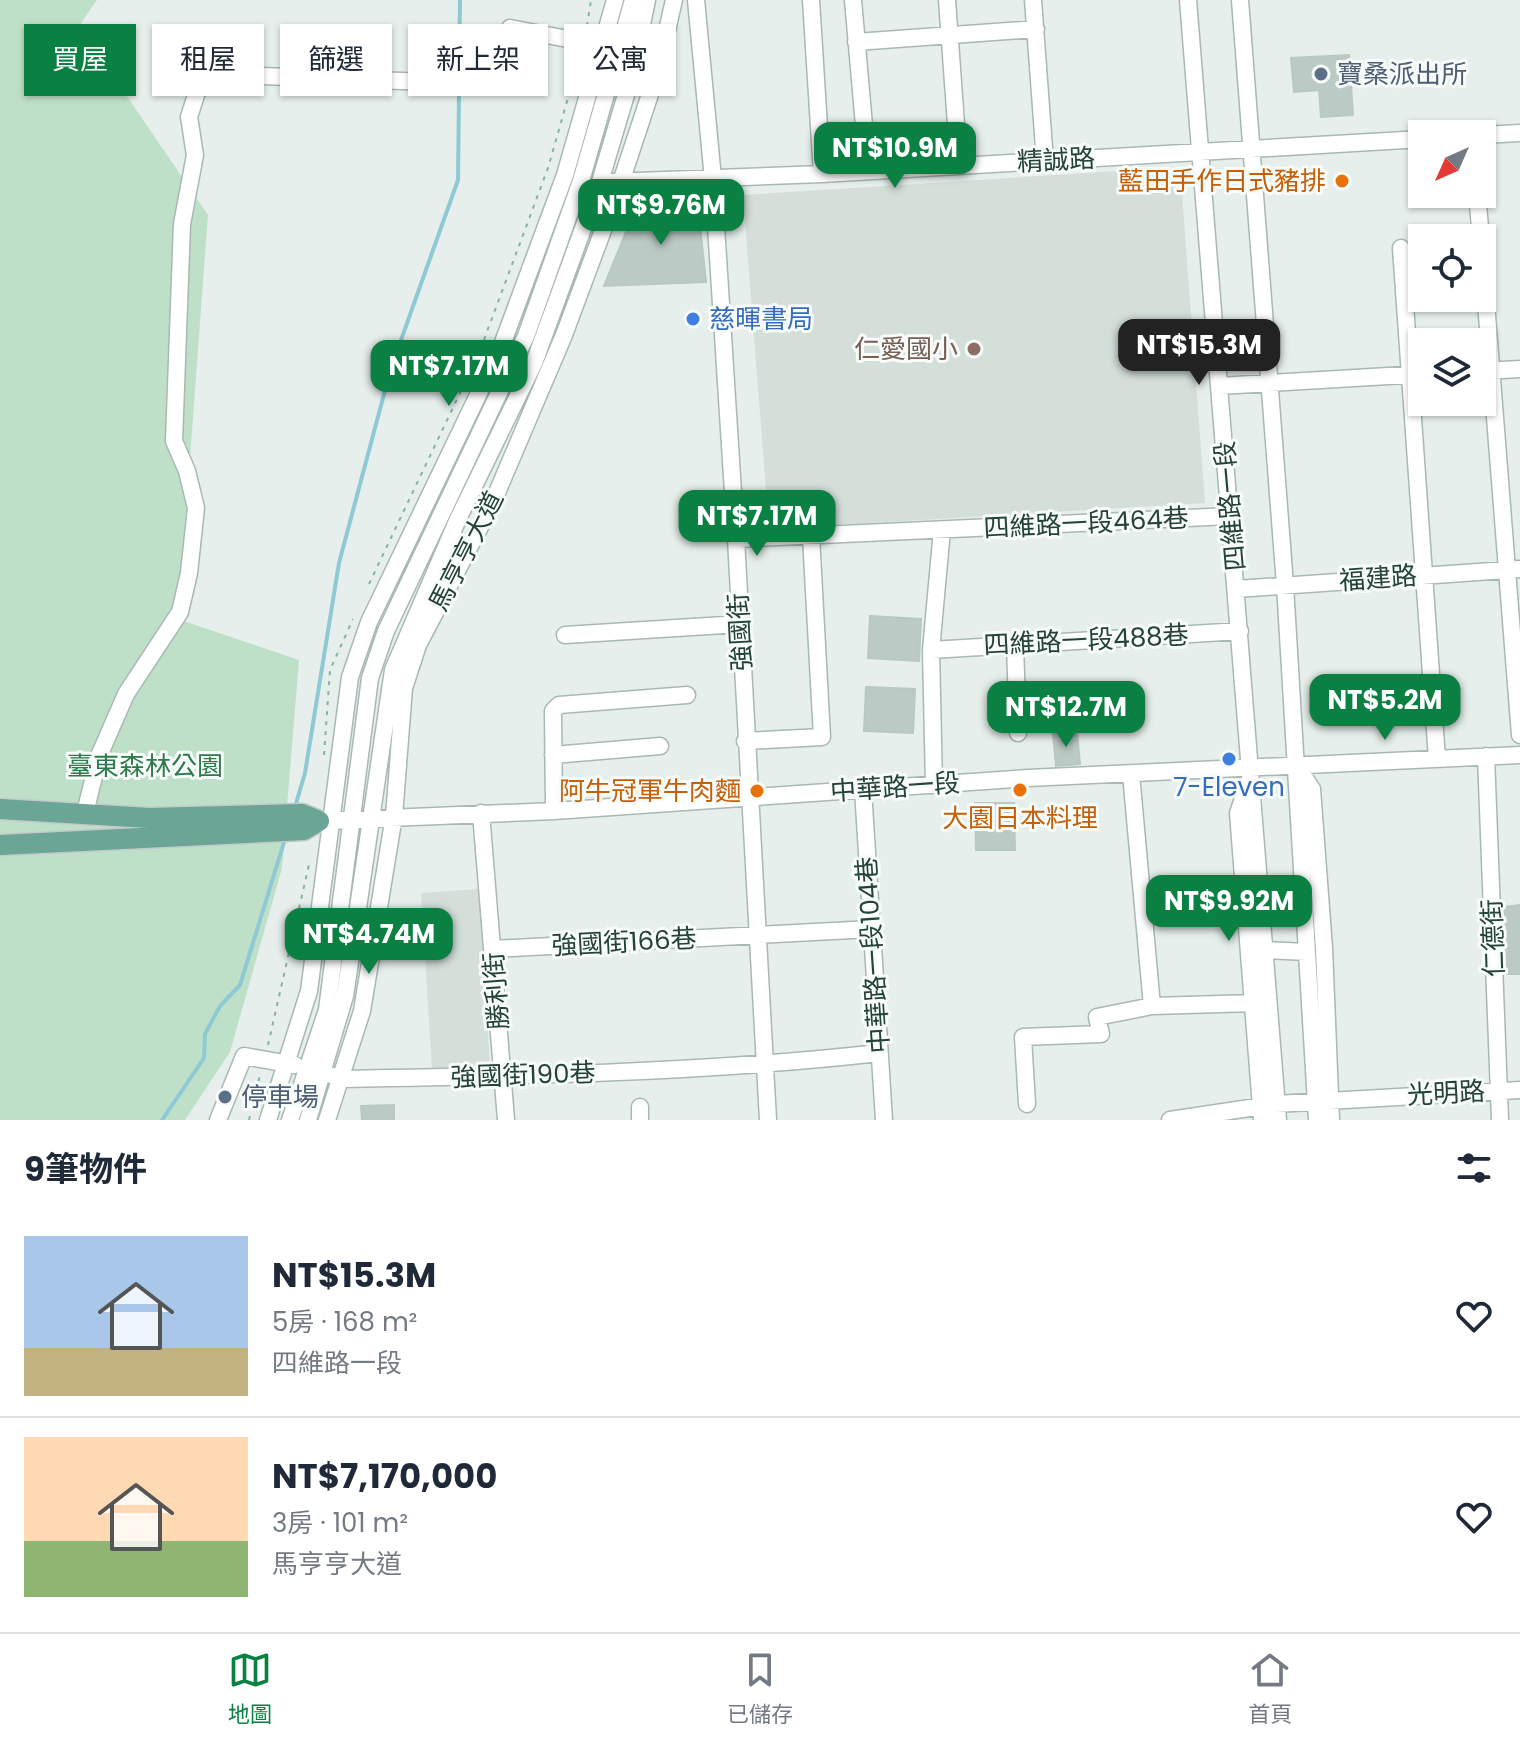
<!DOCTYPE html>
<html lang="zh-TW">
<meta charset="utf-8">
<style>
body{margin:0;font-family:Poppins,"Noto Sans TC",sans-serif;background:#f6f6f7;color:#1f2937;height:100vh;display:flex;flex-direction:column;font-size:30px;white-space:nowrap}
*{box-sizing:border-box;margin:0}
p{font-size:26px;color:#747a83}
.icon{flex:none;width:44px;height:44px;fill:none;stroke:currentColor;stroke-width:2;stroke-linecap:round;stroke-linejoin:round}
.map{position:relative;height:1120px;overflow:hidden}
.sheet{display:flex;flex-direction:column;background:#fff;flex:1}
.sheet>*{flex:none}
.banner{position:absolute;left:24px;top:24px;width:800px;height:72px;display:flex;gap:16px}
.needle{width:52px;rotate:225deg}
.controls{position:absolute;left:1408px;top:120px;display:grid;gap:16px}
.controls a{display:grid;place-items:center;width:88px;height:88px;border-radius:0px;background:#fff;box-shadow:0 2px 6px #0004;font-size:40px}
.price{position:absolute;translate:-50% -68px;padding:0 18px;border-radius:16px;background:#0b8043;color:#fff;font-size:26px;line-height:52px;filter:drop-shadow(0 2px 4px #0008)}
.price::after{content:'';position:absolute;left:50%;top:48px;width:24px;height:18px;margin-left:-12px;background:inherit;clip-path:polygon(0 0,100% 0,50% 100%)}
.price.on{background:#222;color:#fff}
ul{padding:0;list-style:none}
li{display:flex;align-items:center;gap:24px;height:200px;padding:0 24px}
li+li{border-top:2px solid #e0e1e3}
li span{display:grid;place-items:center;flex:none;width:224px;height:160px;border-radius:0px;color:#555}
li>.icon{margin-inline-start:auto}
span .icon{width:96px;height:96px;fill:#fffc;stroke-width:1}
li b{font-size:34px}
h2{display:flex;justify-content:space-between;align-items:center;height:96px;padding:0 24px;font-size:34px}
.tag{padding:0 28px;border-radius:0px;background:#fff;box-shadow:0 2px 6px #0004;font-size:28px;line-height:72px}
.tag.on{background:#0b8043;color:#fff}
.tabs{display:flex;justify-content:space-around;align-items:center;height:112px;border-top:2px solid #e0e1e3;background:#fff;font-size:22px;color:#747a83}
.tabs a{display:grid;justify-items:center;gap:4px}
.tabs .on{color:#0b8043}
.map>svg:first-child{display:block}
.built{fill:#d4dfda}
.green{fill:#bfe0c8}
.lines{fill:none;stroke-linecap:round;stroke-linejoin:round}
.stream{stroke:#8ec9d4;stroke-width:4}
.building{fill:#bbcac4;stroke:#b8c9c2;stroke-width:2}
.minor-casing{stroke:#a8b8b2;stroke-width:19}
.major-casing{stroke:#c2cac8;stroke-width:23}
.path{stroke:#86b3a5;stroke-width:2;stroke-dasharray:4 6;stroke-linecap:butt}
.minor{stroke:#fff;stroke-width:16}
.major{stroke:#6aa596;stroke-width:20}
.service-dot{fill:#5c6f8a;stroke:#f7fbf9;stroke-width:3}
.food-dot{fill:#e8710a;stroke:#f7fbf9;stroke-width:3}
.shop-dot{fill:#3f7fe0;stroke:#f7fbf9;stroke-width:3}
.education-dot{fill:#8d6e63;stroke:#f7fbf9;stroke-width:3}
.labels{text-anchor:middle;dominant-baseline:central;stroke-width:6;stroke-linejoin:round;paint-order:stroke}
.service-label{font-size:26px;fill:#4e5e75;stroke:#f7fbf9;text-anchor:start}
.street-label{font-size:26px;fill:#24423a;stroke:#f7fbf9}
.food-label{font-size:26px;fill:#c56008;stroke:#f7fbf9;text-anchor:end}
.shop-label{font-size:26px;fill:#366cbe;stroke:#f7fbf9;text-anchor:start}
.education-label{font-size:26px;fill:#785e54;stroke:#f7fbf9;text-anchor:end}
.park-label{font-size:26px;fill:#2d7a4b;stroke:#f7fbf9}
</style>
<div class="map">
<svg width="1520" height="1120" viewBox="0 0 1520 1120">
<rect width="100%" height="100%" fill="#e6efeb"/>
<path class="built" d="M1180,167l25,336 -436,26 -26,-334z
M479,889l11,176 -58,3 -11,-175z"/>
<path class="green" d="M0,0h97l-18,26 129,189 -30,404 121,41 -17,208 -52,184 -45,68h-185z"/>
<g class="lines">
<path class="stream" d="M459,71l1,-71
M295,807l10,-34 34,-210 52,-195 67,-188 1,-86
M162,1120l42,-62 1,-24 15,-28 20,-21 45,-146"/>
</g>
<path class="building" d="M1349,55l4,60 -32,2 -2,-27 -25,2 -3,-34z
M685,199l13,8 8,75 -102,4 33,-81z
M870,616l51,3 -2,42 -51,-3z
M866,687l49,2 -2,44 -49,-2z
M1077,732l3,32 -24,2 -3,-32z
M975,803h39l1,47h-39z
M1520,905v69h-15l-1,-67z
M394,1105v15h-32l-1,-14z"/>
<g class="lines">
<defs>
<path id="minor" d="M696,0l17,179 23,360 32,581
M811,0l11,174
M853,0l15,171
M947,0l12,165
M1033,0l12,161
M1188,0l90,1120
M1240,0l45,585 32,535
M856,42l180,-13
M1482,135l38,-2
M611,182l211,-8 600,-35
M1477,194l4,44
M1401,248l36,511
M1482,252l38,483
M1484,371l36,-2
M1219,386l203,-12
M736,539l494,-23
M1237,589l283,-20
M565,635l175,-11
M1015,645l3,88
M931,650l309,-19
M745,741l77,-4 -11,-201
M553,755l107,-9
M1486,756l14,364
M1298,768l14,21 12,159 7,172
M1131,774l21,232
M1249,781l-11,32 24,307
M934,785l-3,-135 11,-120
M863,790l21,330
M554,811l-1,-100 6,-6 128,-10
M85,813l14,-57 27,-62 54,-82 9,-39 7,-65 -9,-37 -13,-30 8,-217 13,-69 -6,-38 8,-25 17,-16 16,-1 256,9 24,-56 110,21
M481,813l25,307
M319,821l235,-10 474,-33 492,-23
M493,949l378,-20
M1264,950l43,2
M333,1076l9,3c179,-3 358,-6 537,-26
M1027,1104l-4,-67 78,-3 -4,-17 55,-11 102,-3
M640,1107v13
M218,1120l26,-64 51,9
M268,1120l41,-129 41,-314 19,-55 133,-277 63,-170 50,-175
M290,1120l37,-110 43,-332 16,-47 140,-295 55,-155 52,-181
M308,1120l37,-124 48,-326 65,-151 76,-156 66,-181 31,-104 16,-78
M327,1120l35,-109 32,-195 10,-128 14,-43 75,-143 71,-167 57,-153 37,-112 16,-70
M1170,1120l106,-16 244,-14"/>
<path id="major" d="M0,809l149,9 153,-4 17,7
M0,845l304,-15 15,-9"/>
</defs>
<use href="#minor" class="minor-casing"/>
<use href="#major" class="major-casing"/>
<path class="path" d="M587,26l4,-26
M369,584l110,-231 69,-185 32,-112
M324,755l6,-85 23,-51
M268,1045l42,-185
M249,1120l11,-45"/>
<use href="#minor" class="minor"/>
<use href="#major" class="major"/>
</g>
<g class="service-dot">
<circle cx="1321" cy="74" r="8"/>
<circle cx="225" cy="1097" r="8"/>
</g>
<g class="food-dot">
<circle cx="1342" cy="181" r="8"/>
<circle cx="1020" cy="790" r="8"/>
<circle cx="757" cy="791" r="8"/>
</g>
<g class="shop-dot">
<circle cx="693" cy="319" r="8"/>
<circle cx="1229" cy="759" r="8"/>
</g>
<circle class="education-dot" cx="974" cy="349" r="8"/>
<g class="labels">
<g class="service-label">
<text x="1337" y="74">寶桑派出所</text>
<text x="241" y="1097">停車場</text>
</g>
<g class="street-label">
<text transform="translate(1056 160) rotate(-3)">精誠路</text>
<text transform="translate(1230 506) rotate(-95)">四維路一段</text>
<text transform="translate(1086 523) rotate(-3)">四維路一段464巷</text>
<text transform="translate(466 551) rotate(-63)">馬亨亨大道</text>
<text transform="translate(1378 578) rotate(-4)">福建路</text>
<text transform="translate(740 632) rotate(-93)">強國街</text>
<text transform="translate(1086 640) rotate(-3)">四維路一段488巷</text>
<text transform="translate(895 787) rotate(-4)">中華路一段</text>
<text transform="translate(1493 938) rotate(-92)">仁德街</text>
<text transform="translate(624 942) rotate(-3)">強國街166巷</text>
<text transform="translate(873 955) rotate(-94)">中華路一段104巷</text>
<text transform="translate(496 991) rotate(-94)">勝利街</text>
<text transform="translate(523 1075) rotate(-2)">強國街190巷</text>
<text transform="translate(1446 1093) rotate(-3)">光明路</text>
</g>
<g class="food-label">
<text x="1326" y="181">藍田手作日式豬排</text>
<text x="741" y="791">阿牛冠軍牛肉麵</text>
<text x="1020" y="818" text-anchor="middle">大園日本料理</text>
</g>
<g class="shop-label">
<text x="709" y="319">慈暉書局</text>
<text x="1229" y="787" text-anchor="middle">7-Eleven</text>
</g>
<g class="education-label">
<text x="958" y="349">仁愛國小</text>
</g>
<g class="park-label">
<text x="145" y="766">臺東森林公園</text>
</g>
</g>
</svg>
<div class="controls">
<a><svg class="needle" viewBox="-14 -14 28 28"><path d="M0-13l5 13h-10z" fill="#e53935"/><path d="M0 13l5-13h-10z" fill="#747a83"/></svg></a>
<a><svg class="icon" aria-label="locate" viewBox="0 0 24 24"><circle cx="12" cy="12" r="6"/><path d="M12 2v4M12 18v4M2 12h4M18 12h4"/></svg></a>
<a><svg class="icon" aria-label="layers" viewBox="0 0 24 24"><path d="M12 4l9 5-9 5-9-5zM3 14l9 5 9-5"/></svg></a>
</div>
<b class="price" style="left:895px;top:190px">NT$10.9M</b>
<b class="price" style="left:661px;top:247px">NT$9.76M</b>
<b class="price on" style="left:1199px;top:387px">NT$15.3M</b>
<b class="price" style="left:449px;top:408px">NT$7.17M</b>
<b class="price" style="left:757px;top:558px">NT$7.17M</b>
<b class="price" style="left:1385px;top:742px">NT$5.2M</b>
<b class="price" style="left:1066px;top:749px">NT$12.7M</b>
<b class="price" style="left:1229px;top:943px">NT$9.92M</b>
<b class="price" style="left:369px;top:976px">NT$4.74M</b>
<div class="banner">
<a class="tag on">買屋</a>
<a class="tag">租屋</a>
<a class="tag">篩選</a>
<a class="tag">新上架</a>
<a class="tag">公寓</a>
</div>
</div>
<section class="sheet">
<h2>9筆物件<svg class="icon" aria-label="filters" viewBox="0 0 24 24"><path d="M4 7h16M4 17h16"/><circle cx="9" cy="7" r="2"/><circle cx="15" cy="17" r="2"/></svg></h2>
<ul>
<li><span style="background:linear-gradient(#a9c7e8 70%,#c2b280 0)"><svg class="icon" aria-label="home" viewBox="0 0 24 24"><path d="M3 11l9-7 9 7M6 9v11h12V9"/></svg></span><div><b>NT$15.3M</b><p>5房 · 168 m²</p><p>四維路一段</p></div><svg class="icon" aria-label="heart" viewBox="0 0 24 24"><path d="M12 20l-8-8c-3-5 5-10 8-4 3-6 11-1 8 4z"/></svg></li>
<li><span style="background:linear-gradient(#ffd9b3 65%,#8fb573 0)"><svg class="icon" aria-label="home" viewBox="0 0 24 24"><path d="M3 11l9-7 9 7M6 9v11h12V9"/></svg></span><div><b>NT$7,170,000</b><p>3房 · 101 m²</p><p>馬亨亨大道</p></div><svg class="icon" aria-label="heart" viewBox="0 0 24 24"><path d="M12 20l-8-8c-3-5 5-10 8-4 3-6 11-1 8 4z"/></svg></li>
</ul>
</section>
<nav class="tabs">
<a class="on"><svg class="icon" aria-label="map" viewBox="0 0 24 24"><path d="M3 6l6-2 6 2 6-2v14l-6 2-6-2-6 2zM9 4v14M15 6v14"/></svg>地圖</a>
<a><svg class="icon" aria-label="saved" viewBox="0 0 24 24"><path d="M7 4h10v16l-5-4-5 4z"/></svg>已儲存</a>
<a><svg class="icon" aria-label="home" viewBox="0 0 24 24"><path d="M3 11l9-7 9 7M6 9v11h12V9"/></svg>首頁</a>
</nav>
